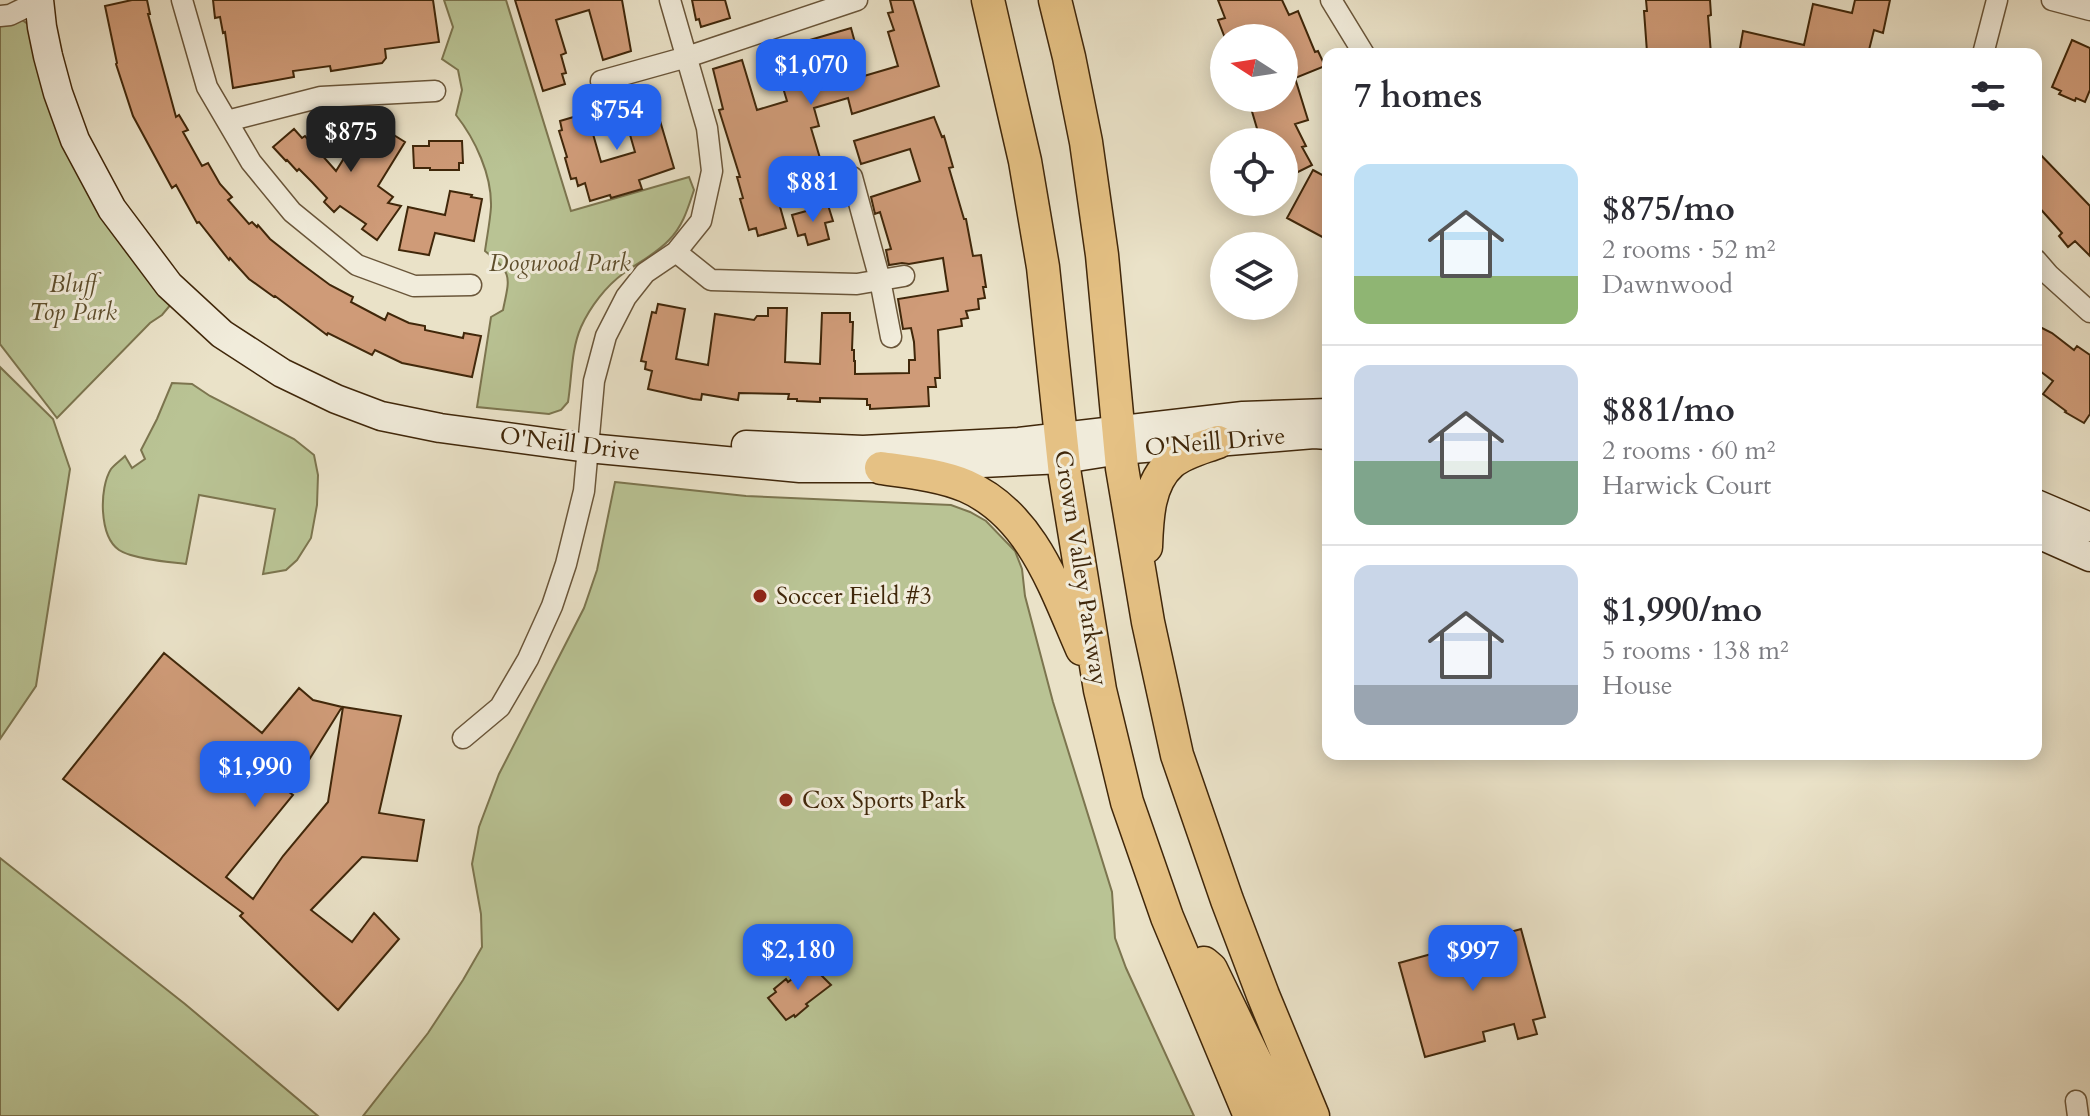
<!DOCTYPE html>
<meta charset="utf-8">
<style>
body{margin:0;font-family:Cardo,serif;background:#f7f7f7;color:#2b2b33;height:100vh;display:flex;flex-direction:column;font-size:30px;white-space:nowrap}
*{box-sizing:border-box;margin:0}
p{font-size:26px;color:#7c7c81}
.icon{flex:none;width:44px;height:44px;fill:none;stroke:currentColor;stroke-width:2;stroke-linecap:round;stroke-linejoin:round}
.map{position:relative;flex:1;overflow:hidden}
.sheet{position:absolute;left:1322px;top:48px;width:720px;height:712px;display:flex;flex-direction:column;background:#fff;border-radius:16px;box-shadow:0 4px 20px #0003}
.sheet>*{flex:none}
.needle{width:52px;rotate:282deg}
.fabs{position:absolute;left:1210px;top:24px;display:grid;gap:16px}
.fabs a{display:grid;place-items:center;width:88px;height:88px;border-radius:50%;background:#fff;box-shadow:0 4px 20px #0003;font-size:40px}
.price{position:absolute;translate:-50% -68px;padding:0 18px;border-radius:16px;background:#2563eb;color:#fff;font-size:26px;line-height:52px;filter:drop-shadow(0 2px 4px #0008)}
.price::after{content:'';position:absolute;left:50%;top:48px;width:24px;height:18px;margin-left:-12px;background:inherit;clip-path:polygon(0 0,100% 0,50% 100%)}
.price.current{background:#222;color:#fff}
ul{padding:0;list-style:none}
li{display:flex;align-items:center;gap:24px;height:200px;padding:0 32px}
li+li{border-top:2px solid #e1e1e2}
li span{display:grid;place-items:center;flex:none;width:224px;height:160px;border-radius:16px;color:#555}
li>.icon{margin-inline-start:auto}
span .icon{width:96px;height:96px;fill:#fffc;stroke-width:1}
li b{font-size:34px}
h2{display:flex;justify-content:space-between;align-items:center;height:96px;padding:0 32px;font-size:34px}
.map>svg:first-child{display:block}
.green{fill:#b9c394;stroke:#7c754f;stroke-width:2}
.building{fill:#cf9b78;stroke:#40270a;stroke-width:2}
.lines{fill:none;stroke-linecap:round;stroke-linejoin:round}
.street-casing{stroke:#6a563a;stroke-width:23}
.secondary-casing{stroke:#40270a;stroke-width:31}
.primary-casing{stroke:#40270a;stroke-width:35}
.street{stroke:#f1ecdb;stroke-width:20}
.secondary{stroke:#f1ecdb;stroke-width:28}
.primary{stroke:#e5c184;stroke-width:32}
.poi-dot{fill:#8f2418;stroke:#f1ecdb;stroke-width:3}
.labels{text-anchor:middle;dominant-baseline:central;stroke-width:6;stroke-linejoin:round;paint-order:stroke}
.park-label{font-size:24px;font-style:italic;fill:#5e4e2c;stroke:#f1ecdb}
.street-label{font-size:24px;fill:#40270a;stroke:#f1ecdb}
.poi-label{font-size:24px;fill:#40270a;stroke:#f1ecdb;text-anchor:start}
</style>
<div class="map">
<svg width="2090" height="1116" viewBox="0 0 2090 1116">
<rect width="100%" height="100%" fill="#eae2c8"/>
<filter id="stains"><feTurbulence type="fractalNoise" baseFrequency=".0025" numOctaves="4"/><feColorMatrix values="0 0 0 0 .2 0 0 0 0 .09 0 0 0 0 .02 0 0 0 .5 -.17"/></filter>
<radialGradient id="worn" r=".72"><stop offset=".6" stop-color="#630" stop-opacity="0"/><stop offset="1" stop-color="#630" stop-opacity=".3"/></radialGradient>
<path class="green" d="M444,0h62l65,211 118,-34 5,13c-6,18 -11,36 -25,50 -13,14 -30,22 -45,33 -18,13 -34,34 -43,54 -10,23 -9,50 -13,75l-7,8 -12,4 -72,-7 14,-90 12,-7c7,-34 10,-36 -18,-59 2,-15 5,-29 6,-44 1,-32 -16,-68 -35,-92l6,-25 -4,-20 -16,-11 11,-32z
M0,19l22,1 10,7 140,276 -10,12 -12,8 -93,95 -57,-74z
M0,367l53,52 17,50 -34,217 -36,53z
M172,383l20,1 18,12 84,43 20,16 4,20 -1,30 -6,33 -14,22 -11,10 -23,4 12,-65 -76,-14 -13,69c-16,-2 -54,-5 -67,-14 -20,-14 -20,-62 -8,-81 4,-5 10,-9 14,-13l7,12 13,-9 -4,-9 16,-31z
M615,482l131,14 205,9 19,7 16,9 29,30 7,18 3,27 28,106 59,190 3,46 11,30 68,148h-831l65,-83 35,-53 19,-33 -1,-33 -9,-50 7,-37 20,-53 85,-166 13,-38z
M0,858l185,146 133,112h-318z"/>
<path class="building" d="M132,0h15l3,14h-2l28,103 3,-2 9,15 -5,2 19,34 6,-3 12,21 12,13 -4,3 21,24 3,-2 5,5 1,-2 12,14 29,23 31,23 23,12 -2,5 34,18 3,-7 21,10 16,3v4l38,8 1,-5 17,3 -9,41 -70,-14 -27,-13 -3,5 -44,-22 -1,2 -52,-39 -1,1 -25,-18 -19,-21 -1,2 -30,-38 -2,1 -21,-38 -4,3 -39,-72 -17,-52 1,-1 -12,-57z
M213,0h220l6,42 -54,7 1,9 -4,5 -51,8 -1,-5 -37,5 1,6 -61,11 -8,-56 -2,1 -3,-16 -5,1z
M515,0h107l9,51 -28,9 -14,-50 -33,10 10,33 -5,2 5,18 -4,1 3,10 -22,7z
M692,0h33l5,18 -29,9 -2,-8 -3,1z
M890,0h23l26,86 -87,28 -4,-16 -34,10 5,18 -8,2 14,47 -50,14 11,39 -28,8 -2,-8 -7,2 -9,-31 3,-1 -6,-21h3l-21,-67 4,-1 -10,-40 29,-9 15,50 30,-9 -15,-50 79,-23 13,48 34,-10 -10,-34 6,-2 -6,-17 5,-1z
M1218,0h64l7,15 9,-4 17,41 3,-1 7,15 -30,12 13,42 -13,4 11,22 -4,1 10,18 -28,14v-37h-23l-13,-44h36v-60h-36l-3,-6 -20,6 -7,-18 7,-2z
M1646,0h64l1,15 -3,1 3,38h-62v-2h-2l-3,-41h3z
M1855,0h35l-7,33 -9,-3 -6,24h-129l4,-23 61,14 9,-41 39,9z
M2072,40l18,8v42l-5,12 -9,-4 -1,3 -16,-7 2,-3 -9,-4z
M635,95l2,7 16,-5 21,71 -35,12 3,9 -31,9 -1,-3 -20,6 -5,-18 -7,3 -2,-8 -5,1 -6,-21 2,-1 -8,-26 3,-1 -2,-9 27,-8 14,49 34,-10 -15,-52z
M934,117l8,20 2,-1 9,31 -4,1 15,51h2l7,37 8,-1 5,32h-3l2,11 -7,1 1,10 -13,2 2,7 -7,1 1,7 -24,4 2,48h-5l1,9h-8l1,19 -59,3v-4h-3v-6l-47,-1v4l-23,-1v-2h-9l1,-5 -50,-1 -1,7 -36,-6 -1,6 -8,-1 -45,-10 4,-18 -7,-2 1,-7 -5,-1 11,-49 4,1 2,-9 27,5 -9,50 32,6 7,-51 39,6 3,-4h11v-8h19l-2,54 35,2 2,-51h28v9h3l-1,28h2v11h1v13l54,-1v-13h6l-1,-18 -3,-14 -8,1 -5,-30 50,-8 -5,-33 -34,6 -7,-1 -13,2 -3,-15 5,-1 -11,-37 -5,2 -4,-17 49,-16 -10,-32 -49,15 -7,-23z
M367,121l3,2 1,-2 34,21 -27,44 15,11 -5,6 13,3 -24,34 -15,-11 4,-5 -26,-18 -6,6 -10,-10 3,-4 -15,-16 -13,-13 -2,2 -10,-11 -1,1 -13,-14 21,-18 8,9 3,-2 31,35z
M429,141h33l1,22h-4v7h-29v-2h-16l-1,-22h16z
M2036,150l54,56v50l-15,-15 -7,6 -9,-11 3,-3 -26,-29z
M1313,170l15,8v62l-41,-22z
M450,191l22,4 -1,2 11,2 -8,42 -39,-8 -6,22 -30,-5 9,-43 37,8z
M828,205l5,16 -8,2 4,16 -21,6 -3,-11 -7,2 -6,-21z
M2036,325l16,8 22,17 3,-4 13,9v59l-6,9 -19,-11 1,-1 -23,-17 10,-13 -17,-13z
M164,653l98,80 37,-45 14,12 29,7 -53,85 4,3 -67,82 27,22 30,-43 45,-54 15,-95 58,9 -22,97 45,7 -7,41 -55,-4 -51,53 41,32 22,-29 25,26 -61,71 -98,-94 3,-3 -180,-134z
M1521,929l24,88 -12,3 4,14 -19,5 -4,-15 -31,8 2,9 -60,16 -26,-94z
M811,965l20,20 -25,19 2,2 -13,11 -1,-2 -8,5 -18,-22 8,-6 -2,-3 12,-10 2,3z"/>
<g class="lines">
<defs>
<path id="street" d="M182,0l25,87 44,75 41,50 65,53 57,21 57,-1
M1331,0l33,54
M2052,0l38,10
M0,16l10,-1 29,-14
M1983,54l14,-54
M601,81l86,-24 170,-57
M227,121l94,-24 114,-6
M852,177l28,103 11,57
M676,252l35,28 146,4 47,-8
M2036,260l13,15 41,37
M463,738l37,-31 28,-48 24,-53 14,-42 18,-73 10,-110 12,-45 20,-39 19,-24 31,-21 25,-31 11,-50 -5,-43 -37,-128
M2076,1101l2,15"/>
<path id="secondary" d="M39,0l3,27 6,29 10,37 17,47 37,69 57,76 53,49 60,39 54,26 45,17 59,12 148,20 212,20h81l182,-9 57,-9 194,-16 14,1
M746,445l117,5 156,-8 224,-26 85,-3
M2036,504l54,23
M2036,533l54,24"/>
<path id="primary" d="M988,0l37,161 18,106 22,208 35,215 27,112 40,115 83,199
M1055,0l14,57 17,85 16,113 20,213 26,154 29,133 50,145 36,95 50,121
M881,468c28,4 59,7 85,18 66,29 89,102 116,163
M1146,547c1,-28 2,-64 25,-84 13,-11 31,-15 47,-21
M1204,963l7,6 71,147"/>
</defs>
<use href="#street" class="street-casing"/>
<use href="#secondary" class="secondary-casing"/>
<use href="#primary" class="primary-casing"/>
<use href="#street" class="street"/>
<use href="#secondary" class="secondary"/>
<use href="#primary" class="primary"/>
</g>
<g class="poi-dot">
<circle cx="760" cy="596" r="8"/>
<circle cx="786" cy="800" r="8"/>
</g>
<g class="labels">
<g class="park-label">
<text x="560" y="263">Dogwood Park</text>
<text x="73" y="284">Bluff<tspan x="73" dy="28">Top Park</tspan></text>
</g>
<g class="street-label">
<text transform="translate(1215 442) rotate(-5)">O'Neill Drive</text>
<text transform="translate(570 444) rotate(7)">O'Neill Drive</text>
<text transform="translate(1081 568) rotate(81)">Crown Valley Parkway</text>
</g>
<g class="poi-label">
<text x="776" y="596">Soccer Field #3</text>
<text x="802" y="800">Cox Sports Park</text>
</g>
</g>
<rect width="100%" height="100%" filter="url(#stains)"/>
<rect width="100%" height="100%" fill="url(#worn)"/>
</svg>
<div class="fabs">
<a><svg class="needle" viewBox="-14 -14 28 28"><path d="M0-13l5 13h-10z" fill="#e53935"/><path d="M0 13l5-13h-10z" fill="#7c7c81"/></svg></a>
<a><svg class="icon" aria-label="locate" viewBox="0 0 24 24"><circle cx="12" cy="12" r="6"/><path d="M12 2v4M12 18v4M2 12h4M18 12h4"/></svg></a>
<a><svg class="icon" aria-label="layers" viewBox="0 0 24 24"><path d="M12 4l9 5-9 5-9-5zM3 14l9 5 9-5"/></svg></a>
</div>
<b class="price" style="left:811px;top:107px">$1,070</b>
<b class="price" style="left:617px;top:152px">$754</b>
<b class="price current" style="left:351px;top:174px">$875</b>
<b class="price" style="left:813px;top:224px">$881</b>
<b class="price" style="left:255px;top:809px">$1,990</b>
<b class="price" style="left:798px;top:992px">$2,180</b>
<b class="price" style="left:1473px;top:993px">$997</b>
<section class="sheet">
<h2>7 homes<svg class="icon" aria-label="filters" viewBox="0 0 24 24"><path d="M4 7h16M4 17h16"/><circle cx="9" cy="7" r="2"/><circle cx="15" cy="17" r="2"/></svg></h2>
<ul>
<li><span style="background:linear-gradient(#bfe0f5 70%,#8fb573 0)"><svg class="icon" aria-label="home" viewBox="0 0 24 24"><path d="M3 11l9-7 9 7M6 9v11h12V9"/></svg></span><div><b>$875/mo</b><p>2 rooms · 52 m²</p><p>Dawnwood</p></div></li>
<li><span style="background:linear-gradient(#c9d6e8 60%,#7fa58c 0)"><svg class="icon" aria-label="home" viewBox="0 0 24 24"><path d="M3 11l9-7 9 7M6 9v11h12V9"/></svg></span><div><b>$881/mo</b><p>2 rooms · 60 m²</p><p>Harwick Court</p></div></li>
<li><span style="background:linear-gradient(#c9d6e8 75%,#9aa5b1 0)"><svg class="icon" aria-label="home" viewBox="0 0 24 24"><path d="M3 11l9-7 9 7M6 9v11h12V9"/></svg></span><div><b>$1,990/mo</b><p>5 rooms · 138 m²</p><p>House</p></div></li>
</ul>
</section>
</div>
